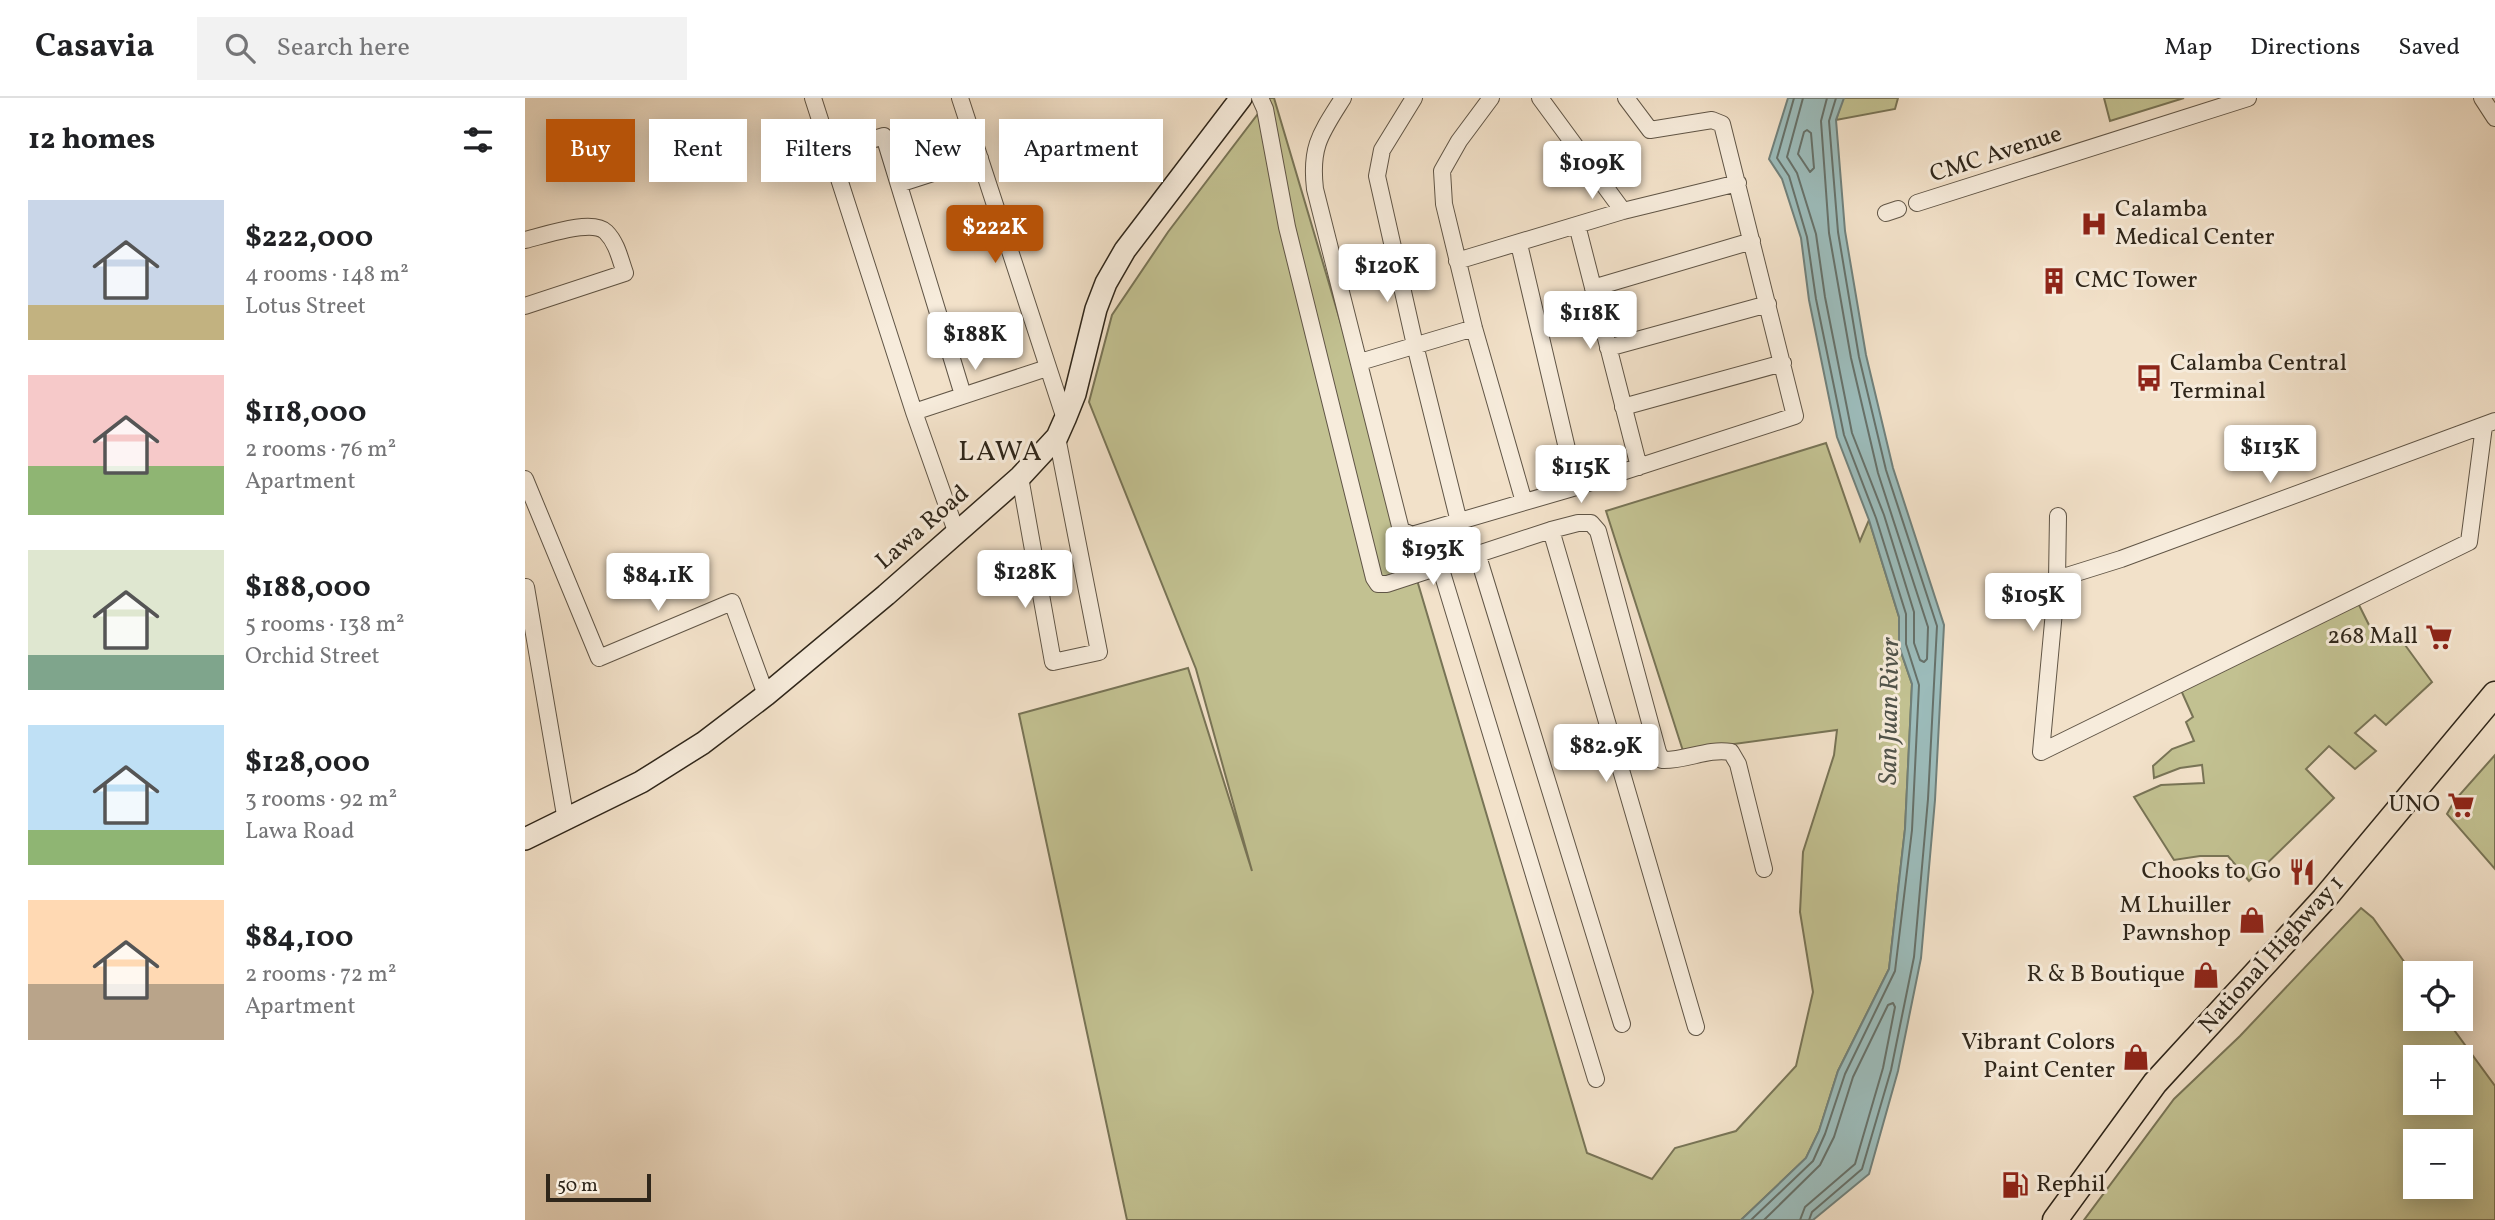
<!DOCTYPE html>
<meta charset="utf-8">
<style>
body{margin:0;font-family:Vollkorn,serif;background:#f2f2f2;color:#202124;height:100vh;display:flex;flex-direction:column;font-size:26px;white-space:nowrap}
*{box-sizing:border-box;margin:0}
p{font-size:23px;color:#757577}
.icon{flex:none;width:38px;height:38px;fill:none;stroke:currentColor;stroke-width:2;stroke-linecap:round;stroke-linejoin:round}
.map{position:relative;flex:1;overflow:hidden}
.side{display:flex;flex-direction:column;background:#fff;width:525px}
.side>*{flex:none}
.top-card{position:absolute;left:21px;top:21px;width:665px;height:63px;display:flex;gap:14px}
.fabs{position:absolute;left:1878px;top:863px;display:grid;gap:14px}
.fabs a{display:grid;place-items:center;width:70px;height:70px;border-radius:0px;background:#fff;box-shadow:0 4px 18px #0003;font-size:35px}
.scale{position:absolute;left:21px;bottom:18px;width:105px;box-sizing:border-box;padding-left:7px;border:4px solid #2f261a;border-top:0;font-size:19px;line-height:24px;white-space:nowrap;color:#2f261a;-webkit-text-stroke:5px #f7ecdc;paint-order:stroke}
.price{position:absolute;translate:-50% -60px;padding:0 16px;border-radius:7px;background:#fff;color:#222;font-size:23px;line-height:46px;filter:drop-shadow(0 2px 4px #0008)}
.price::after{content:'';position:absolute;left:50%;top:42px;width:21px;height:16px;margin-left:-10px;background:inherit;clip-path:polygon(0 0,100% 0,50% 100%)}
.price.on{background:#b45309;color:#fff}
ul{padding:0;list-style:none}
li{display:flex;align-items:center;gap:21px;height:175px;padding:0 28px}
li span{display:grid;place-items:center;flex:none;width:196px;height:140px;border-radius:0px;color:#555}
li>.icon{margin-inline-start:auto}
span .icon{width:84px;height:84px;fill:#fffc;stroke-width:1}
li b{font-size:30px}
h2{display:flex;justify-content:space-between;align-items:center;height:84px;padding:0 28px;font-size:30px}
.pill{padding:0 24px;border-radius:0px;background:#fff;box-shadow:0 4px 18px #0003;font-size:24px;line-height:63px}
.pill.on{background:#b45309;color:#fff}
header{display:flex;align-items:center;gap:42px;box-sizing:border-box;height:98px;padding:0 35px;background:#fff;border-bottom:2px solid #e0e0e0}
header strong{font-size:33px}
nav{display:flex;gap:38px;margin-inline-start:auto;font-size:24px}
.search{width:490px;height:63px;background:#f2f2f2;display:flex;align-items:center;gap:18px;box-sizing:border-box;padding:0 24px;border-radius:0px;color:#757577;font-size:26px}
main{display:flex;flex:1;min-height:0}
.map>svg:first-child{display:block}
.green{fill:#c2c191;stroke:#787456;stroke-width:2;fill-rule:evenodd}
.water{fill:#9cbcbb;stroke:#70807b;stroke-width:2}
.lines{fill:none;stroke-linecap:round;stroke-linejoin:round}
.shore{stroke:#66716a;stroke-width:2}
.minor-casing{stroke:#605546;stroke-width:18}
.secondary-casing{stroke:#2f261a;stroke-width:24}
.trunk-casing{stroke:#2f261a;stroke-width:27}
.minor{stroke:#f7ecdc;stroke-width:16}
.secondary{stroke:#f7ecdc;stroke-width:21}
.trunk{stroke:#f2e1c9;stroke-width:24}
.labels{text-anchor:middle;dominant-baseline:central;stroke-width:6;stroke-linejoin:round;paint-order:stroke}
.street-label{font-size:24px;fill:#2f261a;stroke:#f7ecdc}
.poi-label{font-size:24px;fill:#2f261a;stroke:#f7ecdc;text-anchor:end}
.water-label{font-size:26px;font-style:italic;fill:#50534a;stroke:#f7ecdc}
.quarter-label{font-size:28px;letter-spacing:2px;fill:#2f261a;stroke:#f7ecdc}
</style>
<header>
<strong>Casavia</strong>
<div class="search"><svg class="icon" aria-label="search" viewBox="0 0 24 24"><circle cx="10" cy="10" r="6"/><path d="M15 15l6 6"/></svg>Search here</div>
<nav><a>Map</a><a>Directions</a><a>Saved</a></nav>
</header>
<main>
<section class="side">
<h2>12 homes<svg class="icon" aria-label="filters" viewBox="0 0 24 24"><path d="M4 7h16M4 17h16"/><circle cx="9" cy="7" r="2"/><circle cx="15" cy="17" r="2"/></svg></h2>
<ul>
<li><span style="background:linear-gradient(#c9d6e8 75%,#c2b280 0)"><svg class="icon" aria-label="home" viewBox="0 0 24 24"><path d="M3 11l9-7 9 7M6 9v11h12V9"/></svg></span><div><b>$222,000</b><p>4 rooms · 148 m²</p><p>Lotus Street</p></div></li>
<li><span style="background:linear-gradient(#f6c9c9 65%,#8fb573 0)"><svg class="icon" aria-label="home" viewBox="0 0 24 24"><path d="M3 11l9-7 9 7M6 9v11h12V9"/></svg></span><div><b>$118,000</b><p>2 rooms · 76 m²</p><p>Apartment</p></div></li>
<li><span style="background:linear-gradient(#dfe7d0 75%,#7fa58c 0)"><svg class="icon" aria-label="home" viewBox="0 0 24 24"><path d="M3 11l9-7 9 7M6 9v11h12V9"/></svg></span><div><b>$188,000</b><p>5 rooms · 138 m²</p><p>Orchid Street</p></div></li>
<li><span style="background:linear-gradient(#bfe0f5 75%,#8fb573 0)"><svg class="icon" aria-label="home" viewBox="0 0 24 24"><path d="M3 11l9-7 9 7M6 9v11h12V9"/></svg></span><div><b>$128,000</b><p>3 rooms · 92 m²</p><p>Lawa Road</p></div></li>
<li><span style="background:linear-gradient(#ffd9b3 60%,#b9a48a 0)"><svg class="icon" aria-label="home" viewBox="0 0 24 24"><path d="M3 11l9-7 9 7M6 9v11h12V9"/></svg></span><div><b>$84,100</b><p>2 rooms · 72 m²</p><p>Apartment</p></div></li>
</ul>
</section>
<div class="map">
<svg width="1970" height="1122" viewBox="0 0 1970 1122">
<rect width="100%" height="100%" fill="#f2e1c9"/>
<filter id="stains"><feTurbulence type="fractalNoise" baseFrequency=".00286" numOctaves="4"/><feColorMatrix values="0 0 0 0 .2 0 0 0 0 .09 0 0 0 0 .02 0 0 0 .5 -.17"/></filter>
<radialGradient id="worn" r=".72"><stop offset=".6" stop-color="#630" stop-opacity="0"/><stop offset="1" stop-color="#630" stop-opacity=".3"/></radialGradient>
<path class="green" d="M745,0h4l313,1055 65,26 23,-31 61,-17 60,-65 17,-74 -13,-80 3,-60 31,-97 3,-25 -154,21 -77,-240 220,-68 34,98 9,-21 30,97v29l13,38 -7,145 -16,140 -51,102 -19,60 -13,27 -65,62h-614l-108,-506 169,-46 64,203 -56,-202 -107,-267 23,-87 56,-83z
M1318,0h55l-3,11 -59,11z
M1579,0h80l-74,23z
M1832,503l21,42 22,-5 32,44 -46,43 -11,-10 -20,18 21,18 -21,18 -26,-23 -23,23 28,29 -85,83 -21,-25h-28l-26,4 -40,-63 27,-12 43,-2 -2,-18 -22,3 -26,10 -1,-12 19,-17 22,-8 -8,-19 7,-5 -13,-29z
M1970,657v114l-48,-55 8,-14z
M1836,810l12,10 42,59v41l31,1 49,67v134h-411l90,-121 66,-63zM1890,959h46v45h-46zM1890,1043h46v45h-46z"/>
<path class="water" d="M1263,0h56l-8,22 9,111 21,124 27,113 51,157 -9,175 -14,158 -23,113 -29,103 -56,46h-72l65,-62 13,-27 19,-60 51,-102 16,-140 7,-145 -13,-38v-29l-30,-97 -32,-83 -28,-137 -8,-62 -19,-59 -13,-20z"/>
<g class="lines">
<path class="shore" d="M1278,0l-16,59 10,16 19,61 9,63 27,136 32,82 30,97v31l6,17 4,2 3,-3 1,-32 -50,-154 -27,-115 -22,-125 -8,-112 6,-23
M1282,32l4,3 3,35 -4,4 -12,-18 6,-22z
M1226,1122l62,-59 12,-27 20,-60 50,-103 17,-141 7,-145 -13,-41v-30l-30,-96 -32,-83 -28,-136 -9,-62 -18,-61 -12,-18 17,-60
M1239,1122l56,-55 14,-28 19,-60 35,-72 5,-2 2,4 -12,61 -28,96 -50,43 -5,13
M1284,1122l3,-8 50,-43 29,-99 23,-113 14,-158 9,-173 -51,-156 -27,-113 -21,-125 -9,-111 7,-23"/>
<defs>
<path id="minor" d="M288,0l101,314 43,122
M435,0l105,321
M735,0l5,11 22,118 87,351 4,6h9l164,-54 27,-7h13l7,8 60,221 4,8c24,1 45,-12 69,-8l7,12 26,105
M818,0c-22,35 -33,48 -28,91l86,341 11,5 164,-48 219,-71 -73,-292 -10,-4 -62,10 -24,-32
M889,0l-32,52 -5,26 38,169 44,177
M966,0l-32,43 -17,30 2,33 30,124 50,174
M1015,0l83,113
M1957,0l13,20
M305,54l54,-16 79,259
M374,86l81,-26
M1392,105l331,-105
M1361,115l12,-4
M1052,127l62,242
M0,142c18,-4 67,-22 81,-8 11,11 14,27 19,41l-100,33
M994,146l57,243
M932,163l166,-50 115,-28
M1068,190l159,-47
M1083,250l160,-44
M835,264l114,-34
M1098,309l160,-44
M389,314l133,-44
M495,379l33,185 46,-10 -42,-215
M0,381l74,179 133,-56 34,93
M1026,432l145,497
M952,455l145,471
M915,468l156,513
M1532,481l64,-20 374,-138
M1,489l40,234
M1516,654l428,-210 15,-116
M1516,654l16,-173 1,-63"/>
<path id="secondary" d="M0,741l116,-57 62,-39 63,-48 120,-100 134,-118 37,-40 8,-18 10,-25 21,-85 10,-26 19,-33 116,-152"/>
<path id="trunk" d="M1530,1122l100,-137 169,-184 171,-205"/>
</defs>
<use href="#minor" class="minor-casing"/>
<use href="#secondary" class="secondary-casing"/>
<use href="#trunk" class="trunk-casing"/>
<use href="#minor" class="minor"/>
<use href="#secondary" class="secondary"/>
<use href="#trunk" class="trunk"/>
</g>
<defs>
<symbol id="hospital-bare" viewBox="-9 -9 18 18"><path d="M-5-5h3v3.5h4V-5h3V5h-3V1.5h-4V5h-3Z" fill="#8f2418" stroke="#f7ecdc" stroke-width="2.5" paint-order="stroke"/></symbol>
<symbol id="building-bare" viewBox="-9 -9 18 18"><path d="M-4-6H4V6H1V3H-1V6H-4ZM-2.5-4.3h1.7v1.8h-1.7ZM.8-4.3h1.7v1.8H.8ZM-2.5-1h1.7V.8h-1.7ZM.8-1h1.7V.8H.8Z" fill="#8f2418" stroke="#f7ecdc" stroke-width="2.5" paint-order="stroke"/></symbol>
<symbol id="bus-bare" viewBox="-9 -9 18 18"><path d="M-5-6H5V4H4V6H2V4H-2V6H-4V4H-5ZM-3.5-4V0h7V-4ZM-3.5 1.2v1.5H-2V1.2ZM2 1.2v1.5H3.5V1.2Z" fill="#8f2418" stroke="#f7ecdc" stroke-width="2.5" paint-order="stroke"/></symbol>
<symbol id="supermarket-bare" viewBox="-9 -9 18 18"><path d="M-6-5.5h2.5l.6 2H6L4.5 2H-2.5L-4.4-4H-6ZM-1.5 3.2a1.3 1.3 0 1 0 .1 0ZM3 3.2a1.3 1.3 0 1 0 .1 0Z" fill="#8f2418" stroke="#f7ecdc" stroke-width="2.5" paint-order="stroke"/></symbol>
<symbol id="restaurant-bare" viewBox="-9 -9 18 18"><path d="M-5-6h1v4h1v-4h1v4h1v-4h1v5L-1.5 .5V6h-2V.5L-5-1ZM5-6V6H3V1.5H1.5Q1.5-4 5-6Z" fill="#8f2418" stroke="#f7ecdc" stroke-width="2.5" paint-order="stroke"/></symbol>
<symbol id="shop-bare" viewBox="-9 -9 18 18"><path d="M-5-2.5h2.3a2.7 3.5 0 0 1 5.4 0H5L5.5 6h-11ZM-1.5-2.5h3a1.5 2.3 0 0 0-3 0Z" fill="#8f2418" stroke="#f7ecdc" stroke-width="2.5" paint-order="stroke"/></symbol>
<symbol id="fuel-bare" viewBox="-9 -9 18 18"><path d="M-5.5-6h7V0h2V4h1.3V-2.5L3-4.5l.8-.8L6-3V5H2.5V1h-1V6h-7ZM-4.2-4.7v3.2H.2V-4.7Z" fill="#8f2418" stroke="#f7ecdc" stroke-width="2.5" paint-order="stroke"/></symbol>
</defs>
<g fill-rule="evenodd">
<use href="#hospital-bare" x="1550" y="107" width="38" height="38"/>
<use href="#building-bare" x="1510" y="164" width="38" height="38"/>
<use href="#bus-bare" x="1605" y="261" width="38" height="38"/>
<use href="#supermarket-bare" x="1895" y="520" width="38" height="38"/>
<use href="#supermarket-bare" x="1917" y="688" width="38" height="38"/>
<use href="#restaurant-bare" x="1758" y="755" width="38" height="38"/>
<use href="#shop-bare" x="1708" y="803" width="38" height="38"/>
<use href="#shop-bare" x="1662" y="858" width="38" height="38"/>
<use href="#shop-bare" x="1592" y="940" width="38" height="38"/>
<use href="#fuel-bare" x="1471" y="1068" width="38" height="38"/>
</g>
<g class="labels">
<g class="street-label">
<text transform="translate(1471 57) rotate(-18)">CMC Avenue</text>
<text transform="translate(398 430) rotate(-41)">Lawa Road</text>
<text transform="translate(1747 857) rotate(-48)">National Highway 1</text>
</g>
<g class="poi-label">
<text x="1590" y="112" text-anchor="start">Calamba<tspan x="1590" dy="28">Medical Center</tspan></text>
<text x="1550" y="183" text-anchor="start">CMC Tower</text>
<text x="1645" y="266" text-anchor="start">Calamba Central<tspan x="1645" dy="28">Terminal</tspan></text>
<text x="1893" y="539">268 Mall</text>
<text x="1915" y="707">UNO</text>
<text x="1756" y="774">Chooks to Go</text>
<text x="1706" y="808">M Lhuiller<tspan x="1706" dy="28">Pawnshop</tspan></text>
<text x="1660" y="877">R &amp; B Boutique</text>
<text x="1590" y="945">Vibrant Colors<tspan x="1590" dy="28">Paint Center</tspan></text>
<text x="1511" y="1087" text-anchor="start">Rephil</text>
</g>
<g class="water-label">
<text transform="translate(1365 613) rotate(-89)">San Juan River</text>
</g>
<g class="quarter-label">
<text x="476" y="354">LAWA</text>
</g>
</g>
<rect width="100%" height="100%" filter="url(#stains)"/>
<rect width="100%" height="100%" fill="url(#worn)"/>
</svg>
<div class="fabs">
<a><svg class="icon" aria-label="locate" viewBox="0 0 24 24"><circle cx="12" cy="12" r="6"/><path d="M12 2v4M12 18v4M2 12h4M18 12h4"/></svg></a>
<a>+</a>
<a>−</a>
</div>
<div class="scale">50 m</div>
<b class="price" style="left:1067px;top:103px">$109K</b>
<b class="price on" style="left:470px;top:167px">$222K</b>
<b class="price" style="left:862px;top:206px">$120K</b>
<b class="price" style="left:1065px;top:253px">$118K</b>
<b class="price" style="left:450px;top:274px">$188K</b>
<b class="price" style="left:1745px;top:387px">$113K</b>
<b class="price" style="left:1056px;top:407px">$115K</b>
<b class="price" style="left:908px;top:489px">$193K</b>
<b class="price" style="left:500px;top:512px">$128K</b>
<b class="price" style="left:133px;top:515px">$84.1K</b>
<b class="price" style="left:1508px;top:535px">$105K</b>
<b class="price" style="left:1081px;top:686px">$82.9K</b>
<div class="top-card">
<a class="pill on">Buy</a>
<a class="pill">Rent</a>
<a class="pill">Filters</a>
<a class="pill">New</a>
<a class="pill">Apartment</a>
</div>
</div>
</main>
